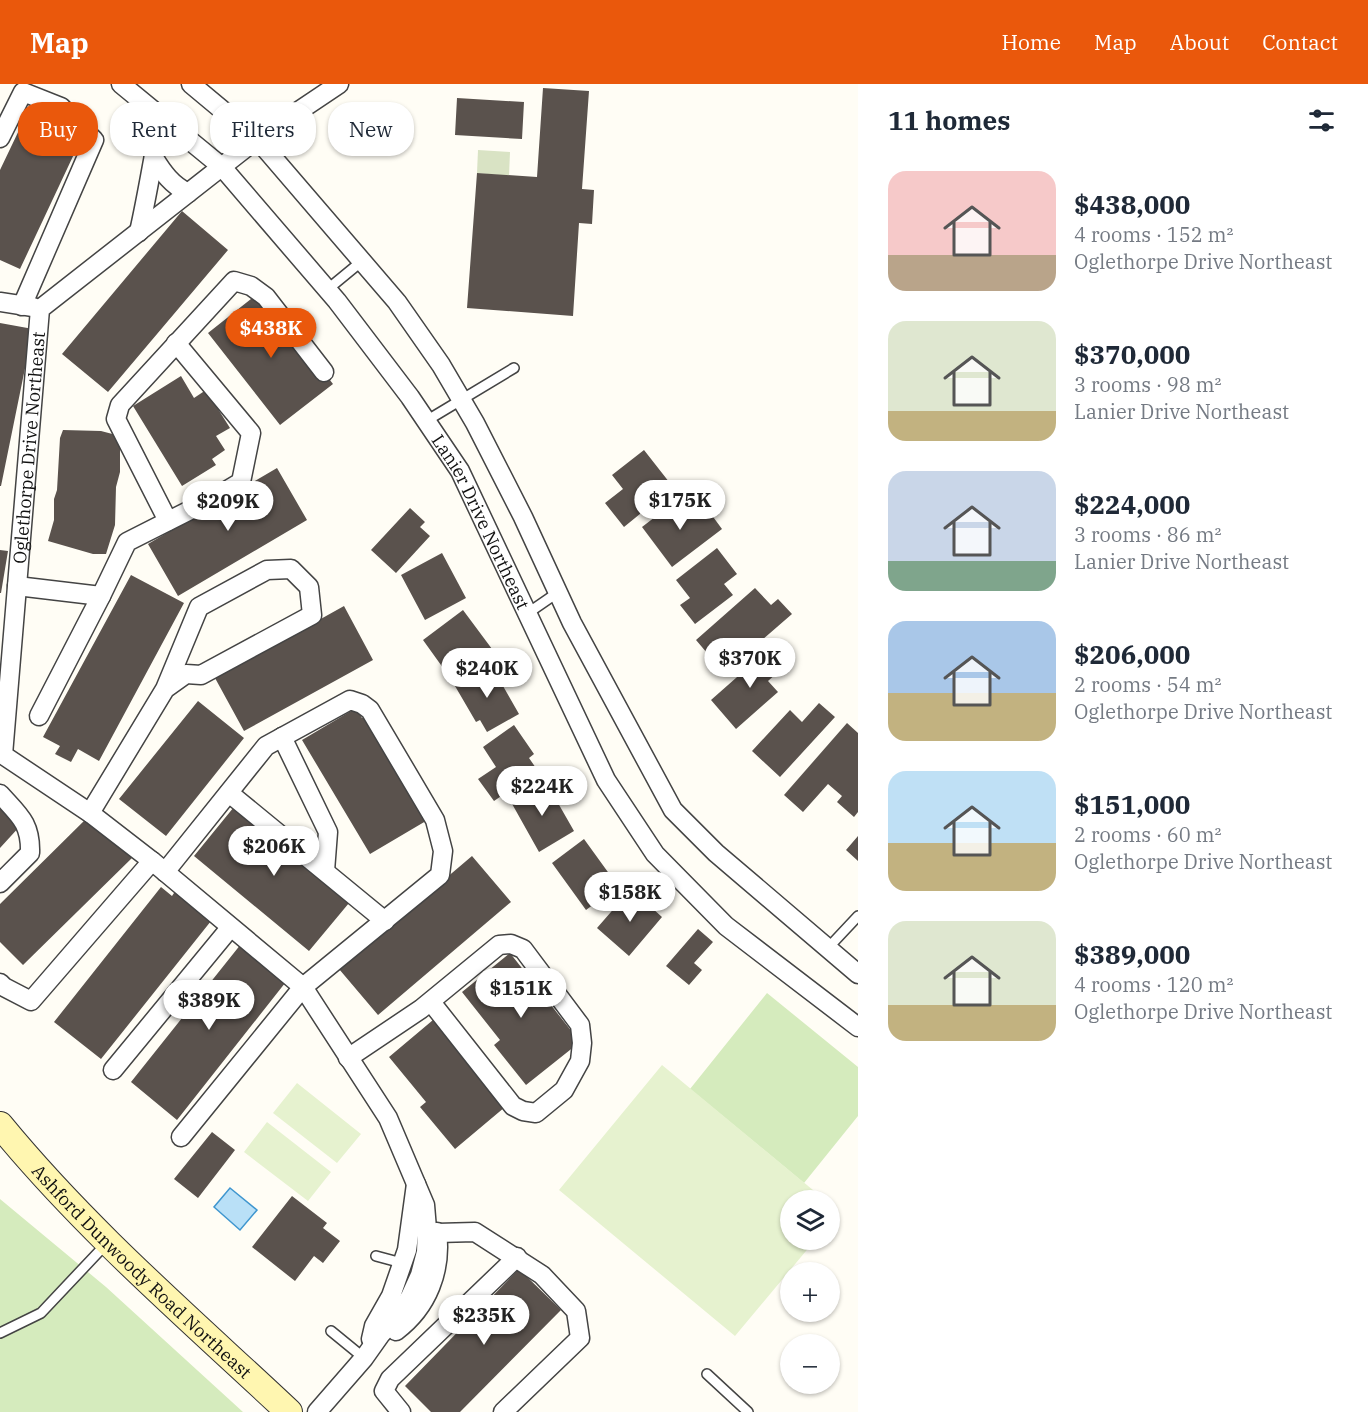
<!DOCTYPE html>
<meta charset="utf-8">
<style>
body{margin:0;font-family:"IBM Plex Serif",serif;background:#f2f2f3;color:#1f2937;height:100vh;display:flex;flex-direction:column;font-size:22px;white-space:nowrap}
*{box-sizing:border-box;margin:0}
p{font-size:20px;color:#747a83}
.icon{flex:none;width:33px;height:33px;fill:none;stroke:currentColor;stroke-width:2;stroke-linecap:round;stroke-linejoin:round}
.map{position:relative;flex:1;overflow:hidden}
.side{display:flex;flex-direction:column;background:#fff;width:510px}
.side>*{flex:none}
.banner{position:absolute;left:18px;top:18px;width:570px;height:54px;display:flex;gap:12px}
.tools{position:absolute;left:780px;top:1106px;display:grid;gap:12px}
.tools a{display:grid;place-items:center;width:60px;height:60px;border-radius:50%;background:#fff;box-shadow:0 2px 4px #0004;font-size:30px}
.price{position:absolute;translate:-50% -51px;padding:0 14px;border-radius:21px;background:#fff;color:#222;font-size:20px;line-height:39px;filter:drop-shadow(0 2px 3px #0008)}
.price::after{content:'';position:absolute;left:50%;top:36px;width:18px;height:14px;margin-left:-9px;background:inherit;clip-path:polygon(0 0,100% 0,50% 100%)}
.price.selected{background:#ea580c;color:#fff}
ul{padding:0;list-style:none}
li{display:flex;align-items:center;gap:18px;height:150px;padding:0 30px}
li span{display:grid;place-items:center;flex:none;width:168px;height:120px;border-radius:18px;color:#555}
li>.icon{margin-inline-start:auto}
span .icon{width:72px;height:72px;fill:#fffc;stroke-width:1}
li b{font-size:26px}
h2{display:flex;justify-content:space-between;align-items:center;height:72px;padding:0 30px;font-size:26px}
.chip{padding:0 21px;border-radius:24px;background:#fff;box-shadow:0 2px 4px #0004;font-size:21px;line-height:54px}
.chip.selected{background:#ea580c;color:#fff}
header{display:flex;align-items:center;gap:36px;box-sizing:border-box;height:84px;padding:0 30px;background:#ea580c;color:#fff}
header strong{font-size:28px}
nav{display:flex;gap:33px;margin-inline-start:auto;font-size:21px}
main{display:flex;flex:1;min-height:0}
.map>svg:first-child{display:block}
.green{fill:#d5ebbd}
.cemetery{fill:#d9e3c4}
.pitch{fill:#e6f2cf}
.water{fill:#b9e0f7;stroke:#3f96cf;stroke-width:1.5}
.building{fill:#5a524d}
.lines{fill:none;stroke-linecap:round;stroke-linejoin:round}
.service-casing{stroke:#444;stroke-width:12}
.minor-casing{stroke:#444;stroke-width:21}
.secondary-casing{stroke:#333;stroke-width:28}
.service{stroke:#fff;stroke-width:9}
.minor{stroke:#fff;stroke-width:18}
.secondary{stroke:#fff6b0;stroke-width:26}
.labels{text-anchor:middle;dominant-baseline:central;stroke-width:6;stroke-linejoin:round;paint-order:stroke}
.street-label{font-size:18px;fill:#111;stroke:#fff}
</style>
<header>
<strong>Map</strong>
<nav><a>Home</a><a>Map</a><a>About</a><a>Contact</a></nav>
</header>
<main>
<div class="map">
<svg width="858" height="1328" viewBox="0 0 858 1328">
<rect width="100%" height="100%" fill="#fffdf5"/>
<path class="green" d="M767,909l91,74v49l-54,67 -114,-94z
M0,1115l106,88 137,125h-243z"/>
<path class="cemetery" d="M478,66l32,2 -1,24 -32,-3z"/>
<path class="pitch" d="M662,981l163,135h-35v39h26l-81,97 -176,-146z
M297,999l64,51 -24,29 -64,-50z
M267,1038l64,50 -23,29 -64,-49z"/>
<path class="water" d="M230,1104l27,22 -17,20 -26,-23z"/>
<path class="building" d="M543,4l46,3 -7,98 12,1 -2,34 -13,-1 -6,93 -106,-8 10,-135 60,4z
M457,14l67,4 -2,37 -67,-4z
M32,19l44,21 -11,23 10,5 -55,117 -20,-9v-90z
M182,127l46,39 -120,142 -46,-38z
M256,211l18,13 59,76 -53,41 -72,-92z
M0,239l33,6 -32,157h-1z
M181,292l13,22 12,-8 24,38 -14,8 9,14 -13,9 4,6 -34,21 -49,-80z
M63,346l38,1 19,5v36l-4,15 -1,38 -9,29h-13l-45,-13 6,-21v-21l3,-9 3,-52z
M644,366l29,37 -49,40 -19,-24 18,-14 -11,-14z
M277,384l30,52 -129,76 -30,-52z
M681,413l16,21 11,-8 14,19 -50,38 -30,-40z
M410,424l15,14 -5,5 10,9 -34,37 -25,-23z
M717,464l20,26 -13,10 9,11 -38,29 -15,-19 10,-7 -14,-18z
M0,466l8,1 -7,42h-1z
M442,469l24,45 -41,22 -24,-45z
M131,491l53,28 -85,158 -21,-12 -7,13 -16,-8 5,-8 -17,-9z
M755,504l16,17 7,-6 14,15 -45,39 -11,-13 -23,20 -17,-20z
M344,522l29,54 -129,71 -29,-53z
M463,526l29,39 -41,30 -28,-39z
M771,563l15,18 -18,16 10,11 -42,37 -25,-29z
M491,581l28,49 -32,18 -7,-12 -4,2 -21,-36z
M198,617l46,37 -78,98 -47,-37z
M819,619l16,14 -55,60 -28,-26 38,-41 12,12z
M356,624l6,10 7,-3 62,103 -61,36 -68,-114z
M847,639l11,10v79l-4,5 -17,-15 5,-6 -14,-12 -25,28 -19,-17z
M514,641l20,29 -5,4 9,13 -44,30 -16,-22 18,-12 -13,-20z
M546,698l28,49 -35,21 -28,-50z
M238,718l116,95 -45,54 -115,-95z
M0,722l21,19 -21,23z
M91,730l42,43 -110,108 -23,-23v-38z
M858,752v25l-12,-11z
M584,755l34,47 -32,24 -34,-47z
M472,772l39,46 -133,113 -39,-46z
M161,803l11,9 6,-9 33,34 -110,138 -47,-37z
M631,805l31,28 -33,39 -32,-28z
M698,845l15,13 -19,21 8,7 -13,15 -23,-19z
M241,860l48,34 -112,142 -46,-38z
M510,869l70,89 -54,43 -32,-40 6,-5 -38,-48z
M433,936l72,87 -50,42 -35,-42 6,-5 -37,-45z
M212,1048l23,18 -37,48 -24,-19z
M292,1112l35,27 -4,5 17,13 -17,22 -9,-7 -19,25 -43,-34z
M519,1185l42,41 -101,102h-29l-26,-26z"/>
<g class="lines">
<defs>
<path id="service" d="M328,205l34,-28
M426,337l88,-53
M528,529l29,-20
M828,864l30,-32
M376,1172l26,7
M331,1247l33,27
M0,1249l41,-20 66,-70
M707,1290l41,38"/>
<g id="minor">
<path id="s1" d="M121,0l101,83 115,134 73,96 50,74 146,309 49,74 71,72 132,101"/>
<path d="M191,0l66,55 140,163 44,63 34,58 48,94 49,106 101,187 43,43 142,121"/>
<path d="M0,54l23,-46 38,15 33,33 -72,166"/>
<path d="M154,74c9,15 18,27 34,35"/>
<path d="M139,148c5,-22 9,-44 13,-66 4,-19 2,-29 13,-46"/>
<path d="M0,218l33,5"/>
<path d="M168,437l-52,-102 4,-14 114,-124 17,5 15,11 58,75"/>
<path d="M17,502l84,10 -62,120"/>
<path d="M101,512l26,-54 89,-45 25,-15 10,-49 -75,-90"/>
<path d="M282,653l46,95 -3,39"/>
<path d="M229,709l156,128"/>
<path d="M0,710c19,21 31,29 30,59l-30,30"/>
<path d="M90,729l75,-124 21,-15 15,1 111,-60 -3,-28 -18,-18 -24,1 -68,37 -34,82"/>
<path d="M165,788l101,-126 84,-46 12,4 8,6 65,110 8,31 -3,24 -137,112 -122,150"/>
<path d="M0,899l4,4 27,14 121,-140"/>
<path d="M348,974l73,-49 78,-64 12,-1 12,5 57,76 2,18 -2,18 -16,29 -28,23 -13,-2 -10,-5 -82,-104"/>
<path d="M113,986l117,-142"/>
<path d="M437,1149l38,-1 67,43 34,36 4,27 -77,74"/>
<path d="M396,1247c32,-24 46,-61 41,-99"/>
<path d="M371,1255l3,-13 17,-30 16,-46 9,-66"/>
<path id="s2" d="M317,1328l47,-54 17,-24 16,-17 13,-20 10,-22 6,-23 1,-23 -2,-24 -37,-87 -85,-131 -151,-126 -62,-48 -87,-58 37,-446 217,-170 82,-55"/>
<path d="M401,1328l-17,-21 6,-12 127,-122"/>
</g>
<g id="secondary">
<path id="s3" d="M0,1041c87,106 190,194 289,287"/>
</g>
</defs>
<use href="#service" class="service-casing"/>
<use href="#minor" class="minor-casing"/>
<use href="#secondary" class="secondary-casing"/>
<use href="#service" class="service"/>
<use href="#minor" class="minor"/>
<use href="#secondary" class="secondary"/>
</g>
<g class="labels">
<g class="street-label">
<text stroke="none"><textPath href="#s2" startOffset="1182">Oglethorpe Drive Northeast</textPath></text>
<text stroke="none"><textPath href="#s1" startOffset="572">Lanier Drive Northeast</textPath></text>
<text stroke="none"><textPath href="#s3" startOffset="204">Ashford Dunwoody Road Northeast</textPath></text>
</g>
</g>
</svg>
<div class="tools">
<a><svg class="icon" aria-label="layers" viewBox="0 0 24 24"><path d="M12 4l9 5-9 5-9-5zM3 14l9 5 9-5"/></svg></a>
<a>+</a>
<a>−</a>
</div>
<b class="price selected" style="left:271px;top:275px">$438K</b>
<b class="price" style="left:680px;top:447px">$175K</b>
<b class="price" style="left:228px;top:448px">$209K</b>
<b class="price" style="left:750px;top:605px">$370K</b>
<b class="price" style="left:487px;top:615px">$240K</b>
<b class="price" style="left:542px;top:733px">$224K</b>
<b class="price" style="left:274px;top:793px">$206K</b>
<b class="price" style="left:630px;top:839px">$158K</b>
<b class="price" style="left:521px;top:935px">$151K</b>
<b class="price" style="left:209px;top:947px">$389K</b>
<b class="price" style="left:484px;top:1262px">$235K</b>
<div class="banner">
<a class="chip selected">Buy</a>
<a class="chip">Rent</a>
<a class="chip">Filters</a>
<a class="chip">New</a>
</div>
</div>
<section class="side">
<h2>11 homes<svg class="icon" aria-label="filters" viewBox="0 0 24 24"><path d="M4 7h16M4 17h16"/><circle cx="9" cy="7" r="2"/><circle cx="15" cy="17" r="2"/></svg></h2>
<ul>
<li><span style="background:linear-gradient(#f6c9c9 70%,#b9a48a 0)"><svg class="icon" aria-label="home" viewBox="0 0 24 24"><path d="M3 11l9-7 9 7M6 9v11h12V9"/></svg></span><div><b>$438,000</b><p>4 rooms · 152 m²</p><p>Oglethorpe Drive Northeast</p></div></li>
<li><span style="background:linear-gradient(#dfe7d0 75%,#c2b280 0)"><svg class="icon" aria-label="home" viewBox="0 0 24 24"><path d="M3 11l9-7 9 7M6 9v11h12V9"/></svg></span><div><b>$370,000</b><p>3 rooms · 98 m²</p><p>Lanier Drive Northeast</p></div></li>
<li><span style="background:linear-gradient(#c9d6e8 75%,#7fa58c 0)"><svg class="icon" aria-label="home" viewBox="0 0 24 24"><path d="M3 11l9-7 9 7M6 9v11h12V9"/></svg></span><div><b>$224,000</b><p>3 rooms · 86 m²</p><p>Lanier Drive Northeast</p></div></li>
<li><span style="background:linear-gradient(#a9c7e8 60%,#c2b280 0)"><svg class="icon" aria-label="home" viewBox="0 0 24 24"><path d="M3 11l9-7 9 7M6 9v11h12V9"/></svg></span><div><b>$206,000</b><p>2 rooms · 54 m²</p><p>Oglethorpe Drive Northeast</p></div></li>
<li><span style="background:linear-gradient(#bfe0f5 60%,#c2b280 0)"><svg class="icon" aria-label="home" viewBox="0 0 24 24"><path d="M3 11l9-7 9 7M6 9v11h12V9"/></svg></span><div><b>$151,000</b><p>2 rooms · 60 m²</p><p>Oglethorpe Drive Northeast</p></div></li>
<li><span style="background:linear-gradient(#dfe7d0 70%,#c2b280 0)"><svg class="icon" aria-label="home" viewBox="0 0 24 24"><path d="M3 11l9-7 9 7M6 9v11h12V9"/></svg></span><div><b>$389,000</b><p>4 rooms · 120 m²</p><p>Oglethorpe Drive Northeast</p></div></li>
</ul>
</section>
</main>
